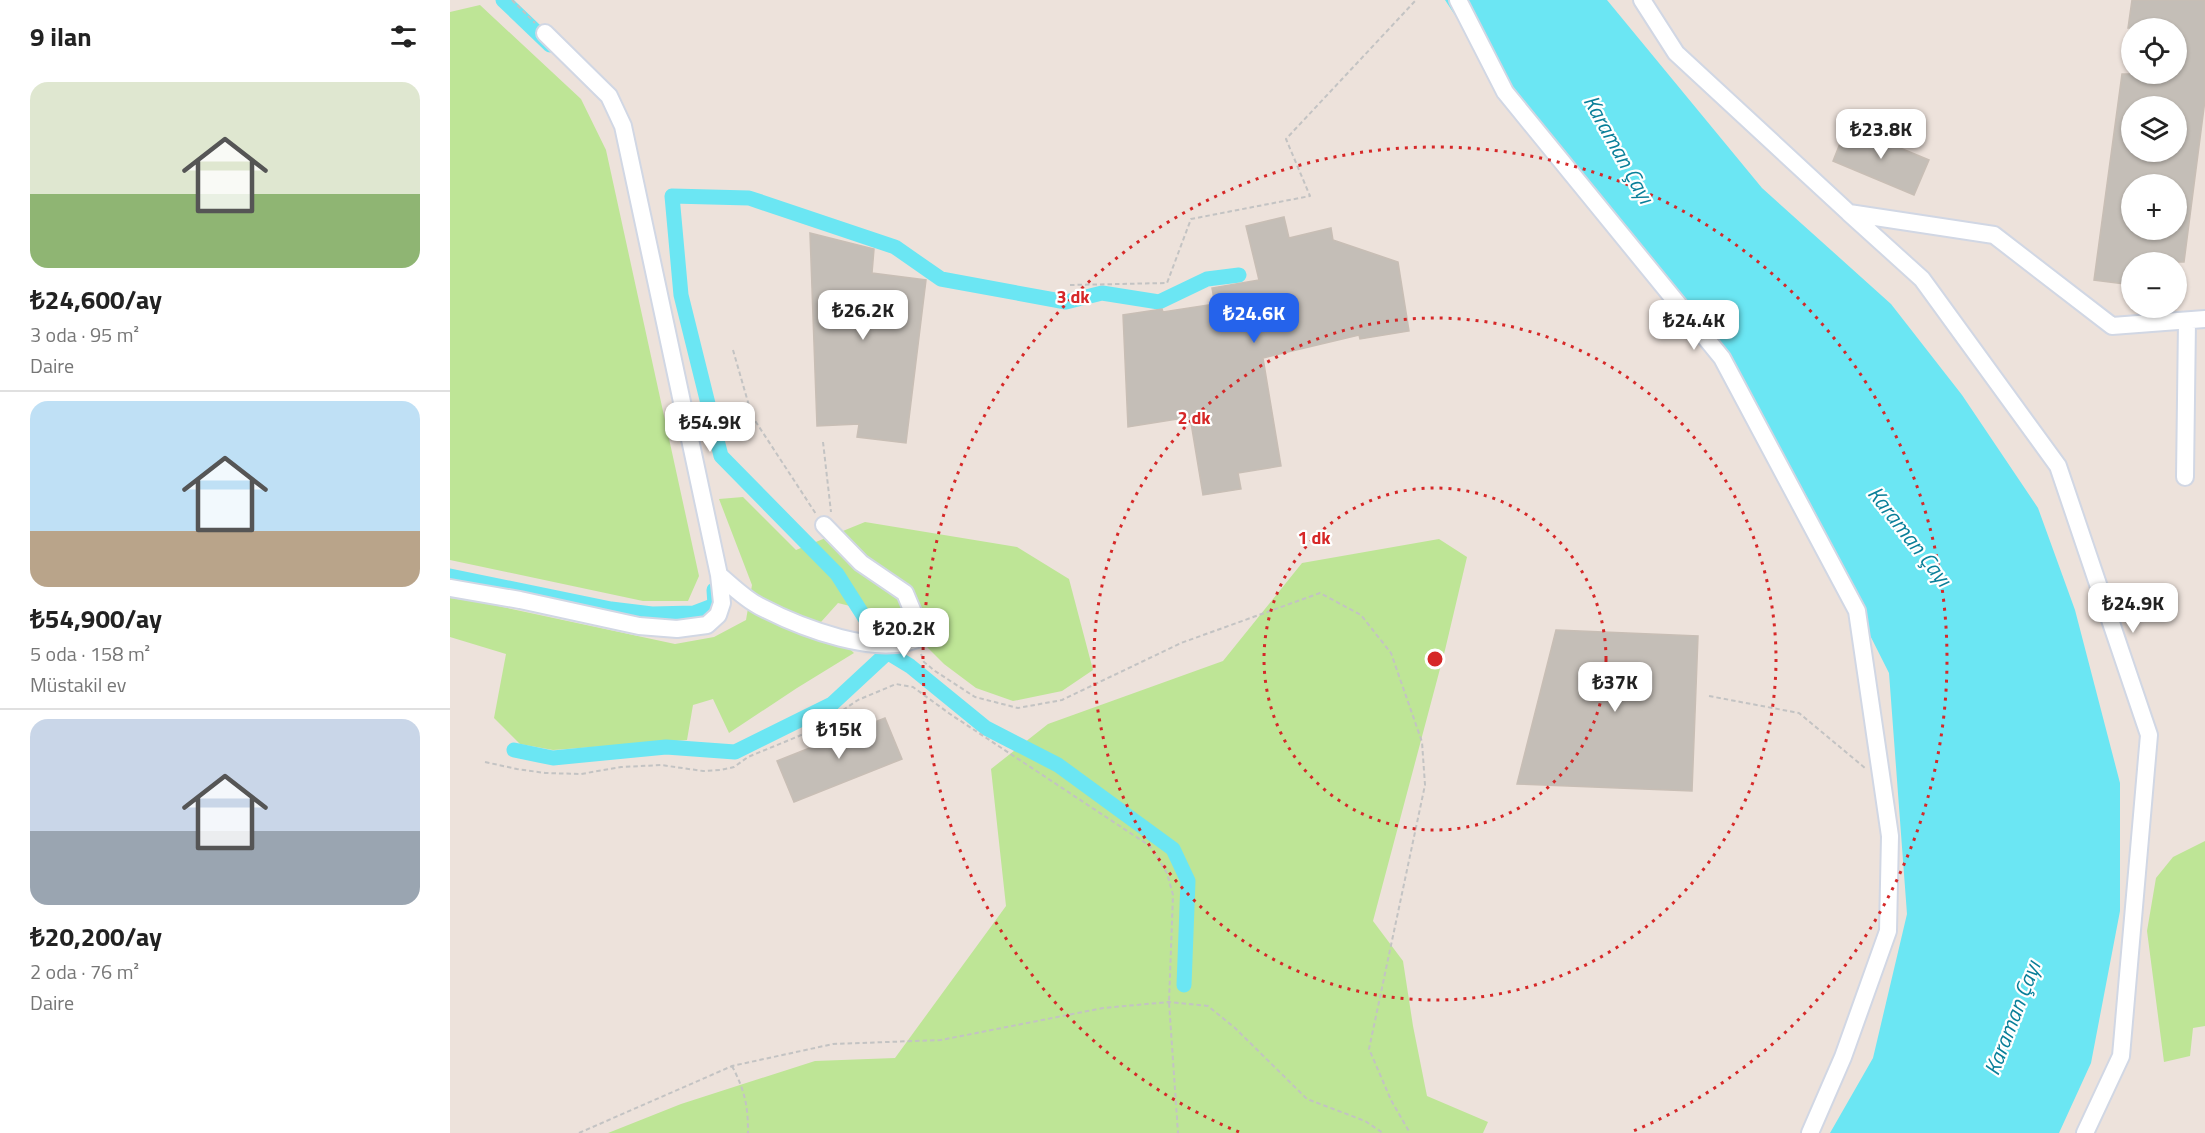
<!DOCTYPE html>
<html lang="tr">
<meta charset="utf-8">
<style>
body{margin:0;font-family:"Titillium Web",sans-serif;background:#f6f6f6;color:#222;height:100vh;display:flex;flex-direction:column;font-size:22px;white-space:nowrap}
*{box-sizing:border-box;margin:0}
p{font-size:20px;color:#767676}
.icon{flex:none;width:33px;height:33px;fill:none;stroke:currentColor;stroke-width:2;stroke-linecap:round;stroke-linejoin:round}
.map{position:relative;flex:1;overflow:hidden}
.drawer{display:flex;flex-direction:column;background:#fff;width:450px}
.drawer>*{flex:none}
.controls{position:absolute;left:1671px;top:18px;display:grid;gap:12px}
.controls a{display:grid;place-items:center;width:66px;height:66px;border-radius:50%;background:#fff;box-shadow:0 2px 4px #0004;font-size:30px}
.price{position:absolute;translate:-50% -51px;padding:0 14px;border-radius:12px;background:#fff;color:#222;font-size:20px;line-height:39px;filter:drop-shadow(0 2px 3px #0008)}
.price::after{content:'';position:absolute;left:50%;top:36px;width:18px;height:14px;margin-left:-9px;background:inherit;clip-path:polygon(0 0,100% 0,50% 100%)}
.price.current{background:#2563eb;color:#fff}
ul{padding:0;list-style:none}
li{display:grid;align-content:center;gap:12px;height:318px;padding:0 30px}
li+li{border-top:2px solid #e0e0e0}
li span{display:grid;place-items:center;height:186px;border-radius:18px;color:#555}
li>.icon{margin-inline-start:auto}
span .icon{width:108px;height:108px;fill:#fffc;stroke-width:1}
li b{font-size:26px}
h2{display:flex;justify-content:space-between;align-items:center;height:72px;padding:0 30px;font-size:26px}
main{display:flex;flex:1;min-height:0}
.map>svg:first-child{display:block}
.green{fill:#bee596}
.water{fill:#6be6f3}
.lines{fill:none;stroke-linecap:round;stroke-linejoin:round}
.canal{stroke:#6be6f3;stroke-width:15}
.building{fill:#c4beb7;stroke:#c8beb5;stroke-width:1.5;fill-rule:evenodd}
.minor-casing{stroke:#d1d7e4;stroke-width:20}
.path{stroke:#c3c3c3;stroke-width:2;stroke-dasharray:4.5 3;stroke-linecap:butt}
.minor{stroke:#fff;stroke-width:16}
.ring{fill:none;stroke:#d62828;stroke-width:3;stroke-dasharray:3 6}
.labels{text-anchor:middle;dominant-baseline:central;stroke-width:4.5;stroke-linejoin:round;paint-order:stroke}
.water-label{font-size:22px;font-style:italic;fill:#097f99;stroke:#fff}
.centre{fill:#d62828;stroke:#fff;stroke-width:3}
.ring-label{font-size:18px;text-anchor:middle;font-weight:bold;fill:#d62828;stroke:#fff;stroke-width:4.5;stroke-linejoin:round;paint-order:stroke}
</style>
<main>
<section class="drawer">
<h2>9 ilan<svg class="icon" aria-label="filters" viewBox="0 0 24 24"><path d="M4 7h16M4 17h16"/><circle cx="9" cy="7" r="2"/><circle cx="15" cy="17" r="2"/></svg></h2>
<ul>
<li><span style="background:linear-gradient(#dfe7d0 60%,#8fb573 0)"><svg class="icon" aria-label="home" viewBox="0 0 24 24"><path d="M3 11l9-7 9 7M6 9v11h12V9"/></svg></span><div><b>₺24,600/ay</b><p>3 oda · 95 m²</p><p>Daire</p></div></li>
<li><span style="background:linear-gradient(#bfe0f5 70%,#b9a48a 0)"><svg class="icon" aria-label="home" viewBox="0 0 24 24"><path d="M3 11l9-7 9 7M6 9v11h12V9"/></svg></span><div><b>₺54,900/ay</b><p>5 oda · 158 m²</p><p>Müstakil ev</p></div></li>
<li><span style="background:linear-gradient(#c9d6e8 60%,#9aa5b1 0)"><svg class="icon" aria-label="home" viewBox="0 0 24 24"><path d="M3 11l9-7 9 7M6 9v11h12V9"/></svg></span><div><b>₺20,200/ay</b><p>2 oda · 76 m²</p><p>Daire</p></div></li>
</ul>
</section>
<div class="map">
<svg width="1755" height="1133" viewBox="0 0 1755 1133">
<rect width="100%" height="100%" fill="#ede2db"/>
<path class="green" d="M30,5l101,94 25,51 93,426 -11,25h-45l-193,-41v-548z
M293,497l53,53 69,-28 152,25 52,32 24,91 -31,21 -49,10 -37,-13 -32,-24 -35,-35 -31,-16 -40,-10 -17,19 33,31 -57,35 -68,45 -16,-34 -20,6 -6,35 -134,10 -33,-6 -26,-26 12,-64 -56,-17v-39l34,5 191,41 39,-7 32,-17 6,-35 -33,-86z
M989,539l28,18 -22,93 -72,271 30,40 10,65 14,70 61,26 -5,11h-875l73,-29 134,-43 80,-3 111,-152 -15,-137 57,-45 175,-63 79,-98z
M1755,841v185l-12,2 -3,28 -26,6 -17,-131 9,-53 17,-21z"/>
<path class="water" d="M995,0h162l155,188 129,116 71,91 76,113 37,102 45,173v128l-29,152 -32,70h-229l43,-75 34,-144 -18,-241 -145,-288 -218,-262z"/>
<g class="lines">
<path class="canal" d="M53,0l47,45
M0,576l161,33 41,5 42,-1 21,-8 -1,-15
M427,637l-40,-63 -116,-118 -40,-161 -9,-99 77,2 146,49 46,32 125,23 36,-9 57,9 48,-23 32,-4
M437,652l23,14 76,62 72,37 115,84 15,32 -4,104
M64,750l39,8 113,-11 69,5 97,-48 55,-51"/>
</g>
<path class="building" d="M1682,0h73v100l-21,162h-52v23l-38,-5 28,-206h54v-46h-48zM1682,106h44v46h-44zM1682,184h44v46h-44z
M1397,126l82,34 -15,35 -81,-34z
M834,217l5,21 42,-10 2,12 65,22 11,69 -49,8 -1,-4 -96,23 18,108 -43,7 3,16 -38,6 -13,-78 -62,10 -5,-112 39,-6 1,3 52,-8 -3,-16 47,-8 -13,-54z
M360,233l64,16 -2,24 54,7 -20,163 -49,-6 2,-13 -42,2z
M1106,630l142,6 -6,155 -175,-7z
M435,718l17,41 -108,43 -17,-41z"/>
<g class="lines">
<defs>
<path id="minor" d="M1008,0l47,92 217,266 135,253 33,225 -2,95 -45,126 -33,76
M1192,0l34,53 173,160 145,22 118,91 93,-7
M1399,213l73,66 136,187 91,269 -28,321 -36,77
M1735,477l2,-156
M269,575c12,10 26,24 40,31 40,21 122,54 164,30l-18,-43 -44,-30 -37,-38
M0,588l70,12 119,26 38,3 30,-4 11,-10 4,-12 -3,-28 -96,-449 -14,-30 -64,-63"/>
</defs>
<use href="#minor" class="minor-casing"/>
<path class="path" d="M62,0l23,23
M620,285l97,-2 24,-64 119,-23 -24,-57 130,-139
M283,350l19,66 64,98
M373,442l8,70
M471,654l3,8 11,9 40,26 43,11 44,-8 119,-57 139,-50 41,22 30,38 31,89 3,43 -56,264 22,51 19,33
M1259,696l90,17 66,55
M35,762l32,7 28,4 36,1 40,-7 40,-2 42,6 18,-1 13,-3 14,-10 51,-21 23,-12 36,-24 38,-16 17,3 37,27 200,132 17,27 6,22 -4,107 9,131
M282,1066c13,25 16,40 16,67
M129,1133l153,-67 101,-22 108,-4 162,-32 66,-6 39,4 27,22 72,71 58,22 18,12"/>
<use href="#minor" class="minor"/>
</g>
<g class="ring">
<circle cx="985" cy="659" r="171"/>
<circle cx="985" cy="659" r="341"/>
<path d="M789 1132A512 512 0 1 1 1181 1132"/>
</g>
<g class="labels">
<g class="water-label">
<text transform="translate(1169 149) rotate(61)">Karaman Çayı</text>
<text transform="translate(1460 536) rotate(52)">Karaman Çayı</text>
<text transform="translate(1562 1018) rotate(-69)">Karaman Çayı</text>
</g>
</g>
<circle cx="985" cy="659" r="9" class="centre"/>
<g class="ring-label">
<text x="623" y="303">3 dk</text>
<text x="744" y="424">2 dk</text>
<text x="864" y="544">1 dk</text>
</g>
</svg>
<div class="controls">
<a><svg class="icon" aria-label="locate" viewBox="0 0 24 24"><circle cx="12" cy="12" r="6"/><path d="M12 2v4M12 18v4M2 12h4M18 12h4"/></svg></a>
<a><svg class="icon" aria-label="layers" viewBox="0 0 24 24"><path d="M12 4l9 5-9 5-9-5zM3 14l9 5 9-5"/></svg></a>
<a>+</a>
<a>−</a>
</div>
<b class="price" style="left:1431px;top:160px">₺23.8K</b>
<b class="price" style="left:413px;top:341px">₺26.2K</b>
<b class="price current" style="left:804px;top:344px">₺24.6K</b>
<b class="price" style="left:1244px;top:351px">₺24.4K</b>
<b class="price" style="left:260px;top:453px">₺54.9K</b>
<b class="price" style="left:1683px;top:634px">₺24.9K</b>
<b class="price" style="left:454px;top:659px">₺20.2K</b>
<b class="price" style="left:1165px;top:713px">₺37K</b>
<b class="price" style="left:389px;top:760px">₺15K</b>
</div>
</main>
